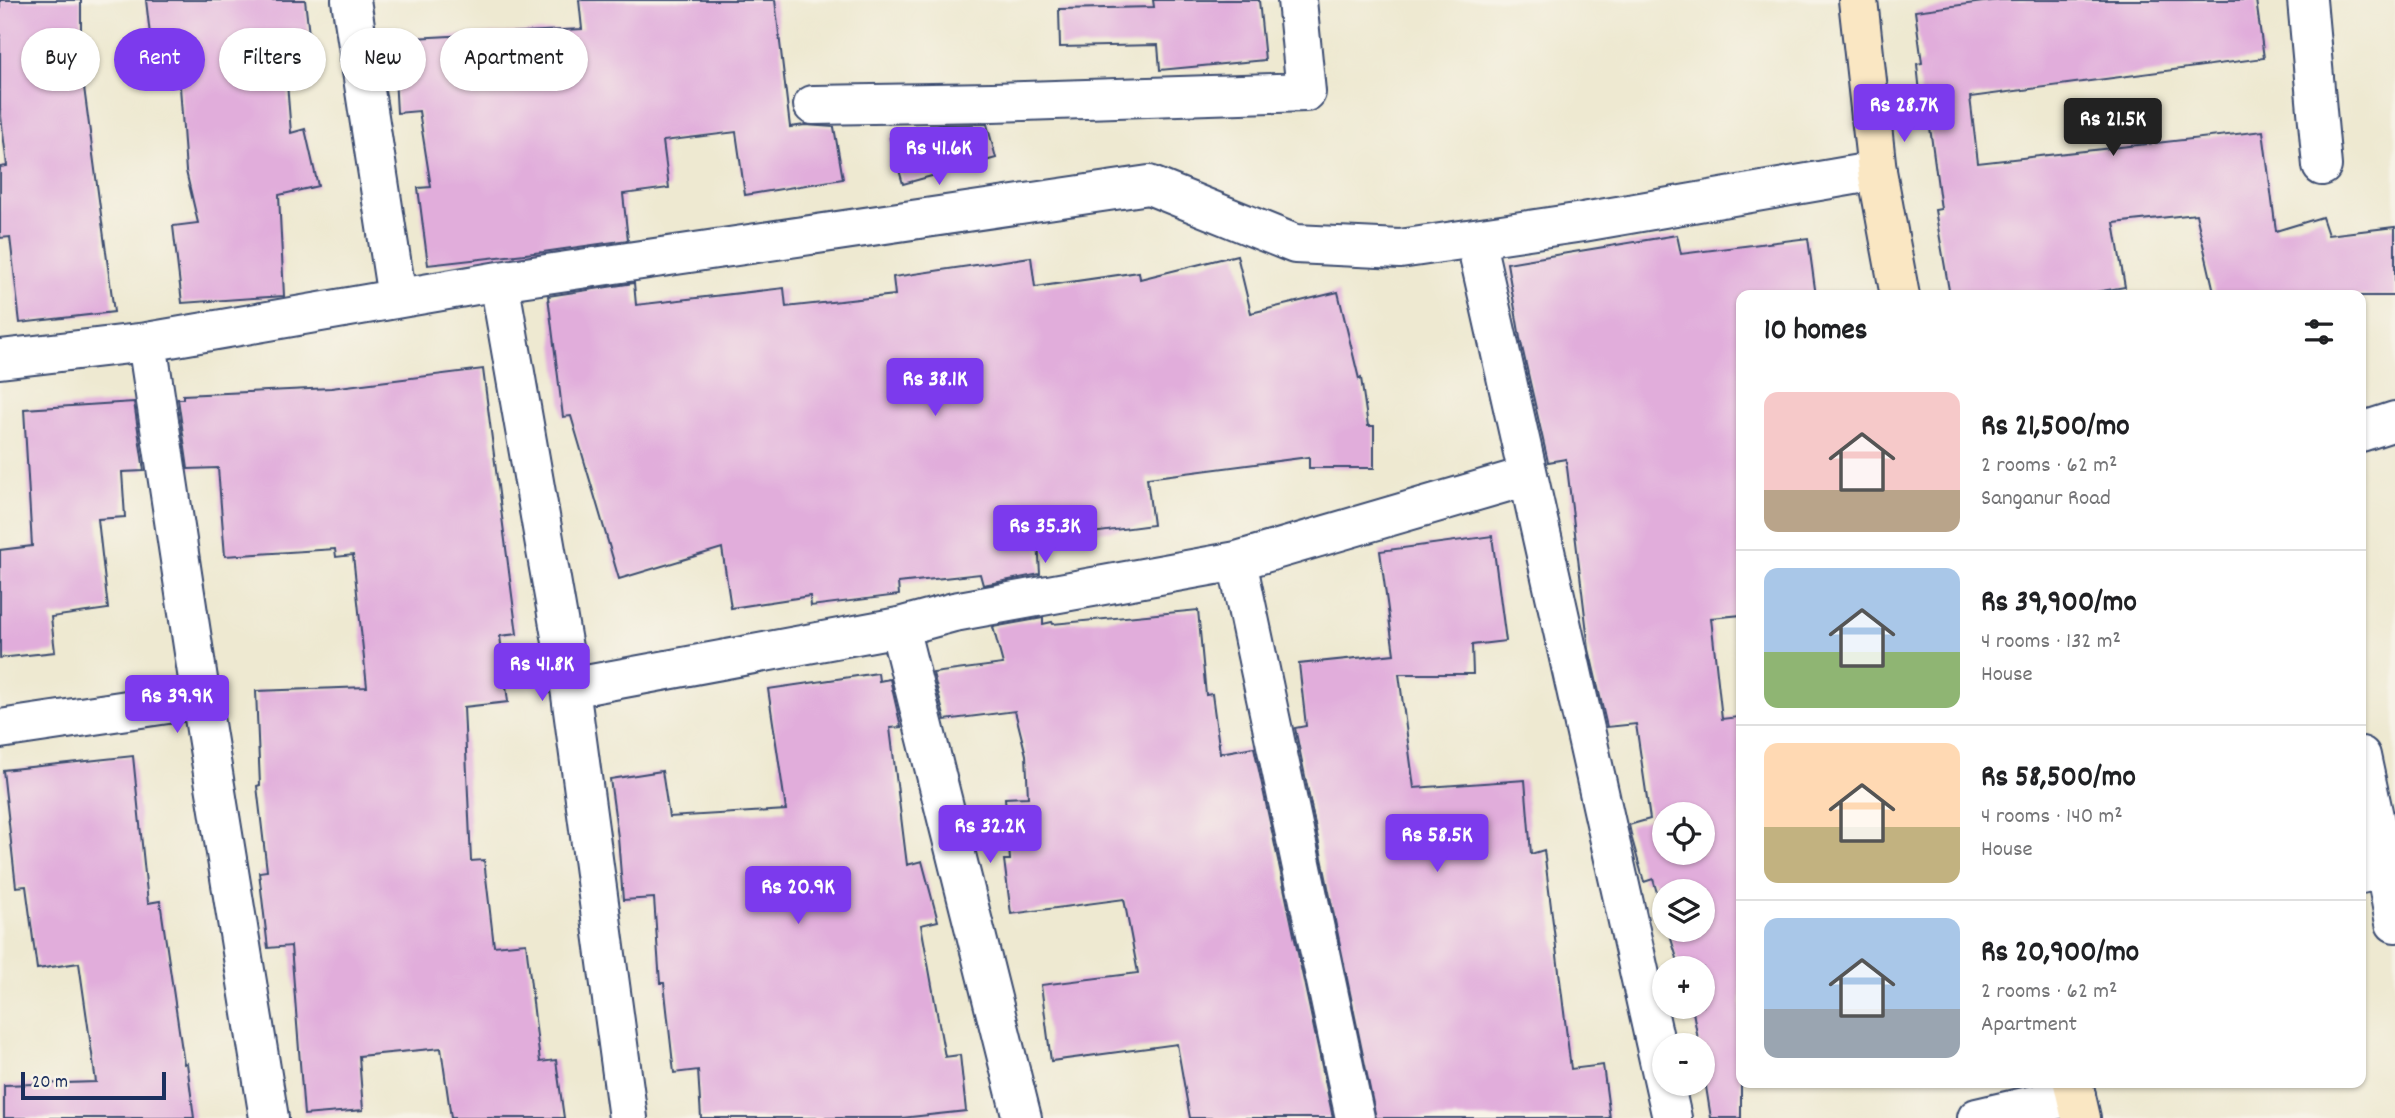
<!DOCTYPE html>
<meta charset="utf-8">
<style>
body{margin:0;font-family:Dekko,sans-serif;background:#f2f2f2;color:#202124;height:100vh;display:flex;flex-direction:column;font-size:26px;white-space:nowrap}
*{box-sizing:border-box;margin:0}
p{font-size:23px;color:#757577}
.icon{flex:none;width:38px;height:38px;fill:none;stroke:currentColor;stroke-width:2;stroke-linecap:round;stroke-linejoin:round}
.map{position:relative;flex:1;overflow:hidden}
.side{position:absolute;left:1736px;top:290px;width:630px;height:798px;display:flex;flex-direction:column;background:#fff;border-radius:14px;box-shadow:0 2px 5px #0004}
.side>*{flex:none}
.guide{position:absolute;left:21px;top:28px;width:665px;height:63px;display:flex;gap:14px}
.controls{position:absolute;left:1652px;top:802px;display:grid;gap:14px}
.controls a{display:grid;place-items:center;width:63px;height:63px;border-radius:50%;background:#fff;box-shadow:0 2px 5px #0004;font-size:35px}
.scale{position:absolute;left:21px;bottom:18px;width:145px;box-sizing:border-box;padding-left:7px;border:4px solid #1b2f5e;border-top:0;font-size:19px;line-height:24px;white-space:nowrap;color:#1b2f5e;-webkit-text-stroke:5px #f7f3e8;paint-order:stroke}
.price{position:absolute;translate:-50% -60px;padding:0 16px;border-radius:7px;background:#7c3aed;color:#fff;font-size:23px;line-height:46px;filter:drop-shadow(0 2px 4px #0008)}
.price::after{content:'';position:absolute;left:50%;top:42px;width:21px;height:16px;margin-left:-10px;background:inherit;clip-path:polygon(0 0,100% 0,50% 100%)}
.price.active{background:#222;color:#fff}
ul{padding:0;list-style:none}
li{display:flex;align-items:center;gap:21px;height:175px;padding:0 28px}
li+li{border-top:2px solid #e0e0e0}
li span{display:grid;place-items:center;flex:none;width:196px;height:140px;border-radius:14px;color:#555}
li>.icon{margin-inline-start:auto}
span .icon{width:84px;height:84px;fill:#fffc;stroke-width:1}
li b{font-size:30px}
h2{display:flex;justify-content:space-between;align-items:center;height:84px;padding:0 28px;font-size:30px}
.chip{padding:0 24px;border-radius:32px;background:#fff;box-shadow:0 2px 5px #0004;font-size:24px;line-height:63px}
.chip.active{background:#7c3aed;color:#fff}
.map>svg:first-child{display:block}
.building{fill:#e1addb;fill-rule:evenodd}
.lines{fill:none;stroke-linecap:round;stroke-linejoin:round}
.minor-casing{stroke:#3b4b6f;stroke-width:42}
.secondary-casing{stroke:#3b4b6f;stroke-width:42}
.minor{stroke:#fff;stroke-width:38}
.secondary{stroke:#fae7c3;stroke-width:38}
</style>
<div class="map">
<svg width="2395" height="1118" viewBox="0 0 2395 1118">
<rect width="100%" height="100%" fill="#f7f3e8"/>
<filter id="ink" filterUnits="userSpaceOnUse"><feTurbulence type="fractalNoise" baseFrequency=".0143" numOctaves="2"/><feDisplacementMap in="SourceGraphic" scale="14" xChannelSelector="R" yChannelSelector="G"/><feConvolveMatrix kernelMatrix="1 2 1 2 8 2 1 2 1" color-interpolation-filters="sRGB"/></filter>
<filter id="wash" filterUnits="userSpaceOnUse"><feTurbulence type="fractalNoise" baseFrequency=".00686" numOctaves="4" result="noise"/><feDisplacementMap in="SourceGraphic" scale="28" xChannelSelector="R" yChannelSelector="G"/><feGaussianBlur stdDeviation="1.57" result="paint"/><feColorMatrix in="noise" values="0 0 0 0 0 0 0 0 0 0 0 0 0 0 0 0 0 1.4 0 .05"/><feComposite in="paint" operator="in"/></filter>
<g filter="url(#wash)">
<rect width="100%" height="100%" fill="#eee9d1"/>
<g id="blocks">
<path class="building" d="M0,0h81v65l33,247 -94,11 -10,-86 -10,1v-71l7,-1 -7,-58z
M146,0h159l5,43 -26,3 7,87 14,-4 13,57 -39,9 5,101 -102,7 -9,-77 25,-3 -12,-52 -8,-113 -25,3z
M579,0h196l15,127 15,-2 29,2 9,52 -98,16 -9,-63 -73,9 6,47 -46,6 5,46 -85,12 -115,13 -10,-77 13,-1 -12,-76 -22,2 -4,-74 189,-10z
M1153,0h106l6,60 -105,10 -2,-25 -98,2 -1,-38 95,-2z
M1998,0h258l8,58 -294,39 8,66 285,-32 13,100 46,-14 6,18 67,-8v69h-180l-19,-82 -82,9 11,64 -52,9h-123l-15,-86 6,-1 -12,-89 -6,1 -6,-57 5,-1 -7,-52z
M987,124l9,34 -93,26 -13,-46 50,-13z
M1677,235l4,19 127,-16 8,58h-75v319l-30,3 11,101 16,-2 3,22v379h-30l-8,-50v-23h-4l-7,-39h11v-38h-23l-12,-39h35v-38h-39v26l-11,-38 -9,3 -12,-43 -3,-14 21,-6 -14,-95 -29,3 -18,-78 -23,-190 -18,3 -28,-124 -13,-75zM1664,814h39v38h-39z
M1237,255l14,58 87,-21 21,87 2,-1 7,48h6v42h-65v-11l-162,21 6,47 -115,15 2,34 -57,11 -3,-11 -82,9 1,12 -88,11 -1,-10 -79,12 -9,-60 -103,31 -48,-163 -8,1 -15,-121 86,-13 2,22 148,-17 2,19 109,-12 -2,-18 138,-20 4,30 104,-15 1,7z
M483,369l34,265 -17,2 8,66 -44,5 7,154 13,-1 10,86 32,-3 14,119 16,-2 8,58h-113l-10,-70 -82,8 4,54 -59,5 -13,-169 -23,2 -9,-76 8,-1 -10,-85 3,-1 -4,-94 111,-4 -14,-132 -17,2 -1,-8 -110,7 -7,-88 -30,1 -10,-70h5v-4l148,-7z
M134,402l10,69 -22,1 3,45 -27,2 10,90 -57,8 4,35 -55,6v-108l32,-4 -8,-137z
M1492,536l14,105 -34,4 1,29h-74l15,114 111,-8 6,74 13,-4 27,219 32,-4 7,53h-234l-81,-390 11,-2 -7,-62 95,-10 -14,-103z
M1198,610l8,85 6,-1 8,59 34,-6 79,371h-143l-13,-74 -126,17 -10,-76 97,-12 -14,-74 -113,15 -7,-54h6l-5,-62 23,-1 -2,-42 -11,-44 -70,9 -12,-47 70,-9 -10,-37 50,-9v6l9,-2 1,2z
M878,673l1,8 11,-2 11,48 -11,1 17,137 15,-4 16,60 -17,4 24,132 15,-2 6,56 -65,7h-200l-3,-48 -24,3 -10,-90h-4l-6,-85 -31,2 -5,-63 -8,-58 52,-8 7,46 117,-7 -18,-121z
M133,756l15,147 12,-2 24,163 3,-1 7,55h-190v-33l92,-3 -17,-119 -42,6 -11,-83 -10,1 -13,-117z"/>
</g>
</g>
<g filter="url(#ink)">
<use href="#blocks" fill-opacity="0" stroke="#3b4b6f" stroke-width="2"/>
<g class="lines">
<defs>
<path id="minor" d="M351,0l46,298
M2307,0l15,166
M813,105l179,-3 314,-10 -9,-92
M1475,238l197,880
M499,281l71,407 58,430
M147,342l54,357 68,419
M0,359l147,-17 352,-61 650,-96 146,59 105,5 183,-27 294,-51
M2361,432l34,-11
M1237,561l118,557
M899,627l123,491
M570,688l329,-61 55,-15 283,-51 291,-85
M0,729l201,-30
M2361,756l24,112 -24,6
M2385,868l10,55
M1977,1118l99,-23"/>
<path id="secondary" d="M1858,0l19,171 23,125
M2073,1083l8,35"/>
</defs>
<use href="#minor" class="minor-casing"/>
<use href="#secondary" class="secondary-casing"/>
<use href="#minor" class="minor"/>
<use href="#secondary" class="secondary"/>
</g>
</g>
</svg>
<div class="controls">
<a><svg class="icon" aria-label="locate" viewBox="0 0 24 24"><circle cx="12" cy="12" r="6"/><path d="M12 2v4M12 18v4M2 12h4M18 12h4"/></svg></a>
<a><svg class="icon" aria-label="layers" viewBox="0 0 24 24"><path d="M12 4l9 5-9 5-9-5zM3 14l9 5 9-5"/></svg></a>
<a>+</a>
<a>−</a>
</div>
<div class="scale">20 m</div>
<b class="price" style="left:1904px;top:144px">Rs 28.7K</b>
<b class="price active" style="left:2113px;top:158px">Rs 21.5K</b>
<b class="price" style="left:939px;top:187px">Rs 41.6K</b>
<b class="price" style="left:935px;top:418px">Rs 38.1K</b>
<b class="price" style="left:1045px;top:565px">Rs 35.3K</b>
<b class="price" style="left:542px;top:703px">Rs 41.8K</b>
<b class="price" style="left:177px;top:735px">Rs 39.9K</b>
<b class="price" style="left:990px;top:865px">Rs 32.2K</b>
<b class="price" style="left:1437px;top:874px">Rs 58.5K</b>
<b class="price" style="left:798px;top:926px">Rs 20.9K</b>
<div class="guide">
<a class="chip">Buy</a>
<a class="chip active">Rent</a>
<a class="chip">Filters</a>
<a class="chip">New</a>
<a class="chip">Apartment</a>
</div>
<section class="side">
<h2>10 homes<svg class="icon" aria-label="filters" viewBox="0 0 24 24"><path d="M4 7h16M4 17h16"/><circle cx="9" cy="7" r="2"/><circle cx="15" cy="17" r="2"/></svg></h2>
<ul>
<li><span style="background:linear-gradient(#f6c9c9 70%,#b9a48a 0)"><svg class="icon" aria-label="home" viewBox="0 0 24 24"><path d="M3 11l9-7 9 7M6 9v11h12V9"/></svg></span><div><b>Rs 21,500/mo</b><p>2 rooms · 62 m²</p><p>Sanganur Road</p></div></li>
<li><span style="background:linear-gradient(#a9c7e8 60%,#8fb573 0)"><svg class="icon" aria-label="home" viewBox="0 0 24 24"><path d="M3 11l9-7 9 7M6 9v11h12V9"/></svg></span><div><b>Rs 39,900/mo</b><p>4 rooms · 132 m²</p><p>House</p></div></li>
<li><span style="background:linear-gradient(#ffd9b3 60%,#c2b280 0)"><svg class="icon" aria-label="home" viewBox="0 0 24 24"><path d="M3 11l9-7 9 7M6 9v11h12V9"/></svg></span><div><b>Rs 58,500/mo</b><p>4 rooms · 140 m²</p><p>House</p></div></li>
<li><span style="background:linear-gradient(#a9c7e8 65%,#9aa5b1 0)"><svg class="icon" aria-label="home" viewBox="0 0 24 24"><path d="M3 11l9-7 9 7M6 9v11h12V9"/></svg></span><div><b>Rs 20,900/mo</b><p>2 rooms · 62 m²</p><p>Apartment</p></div></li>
</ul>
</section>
</div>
